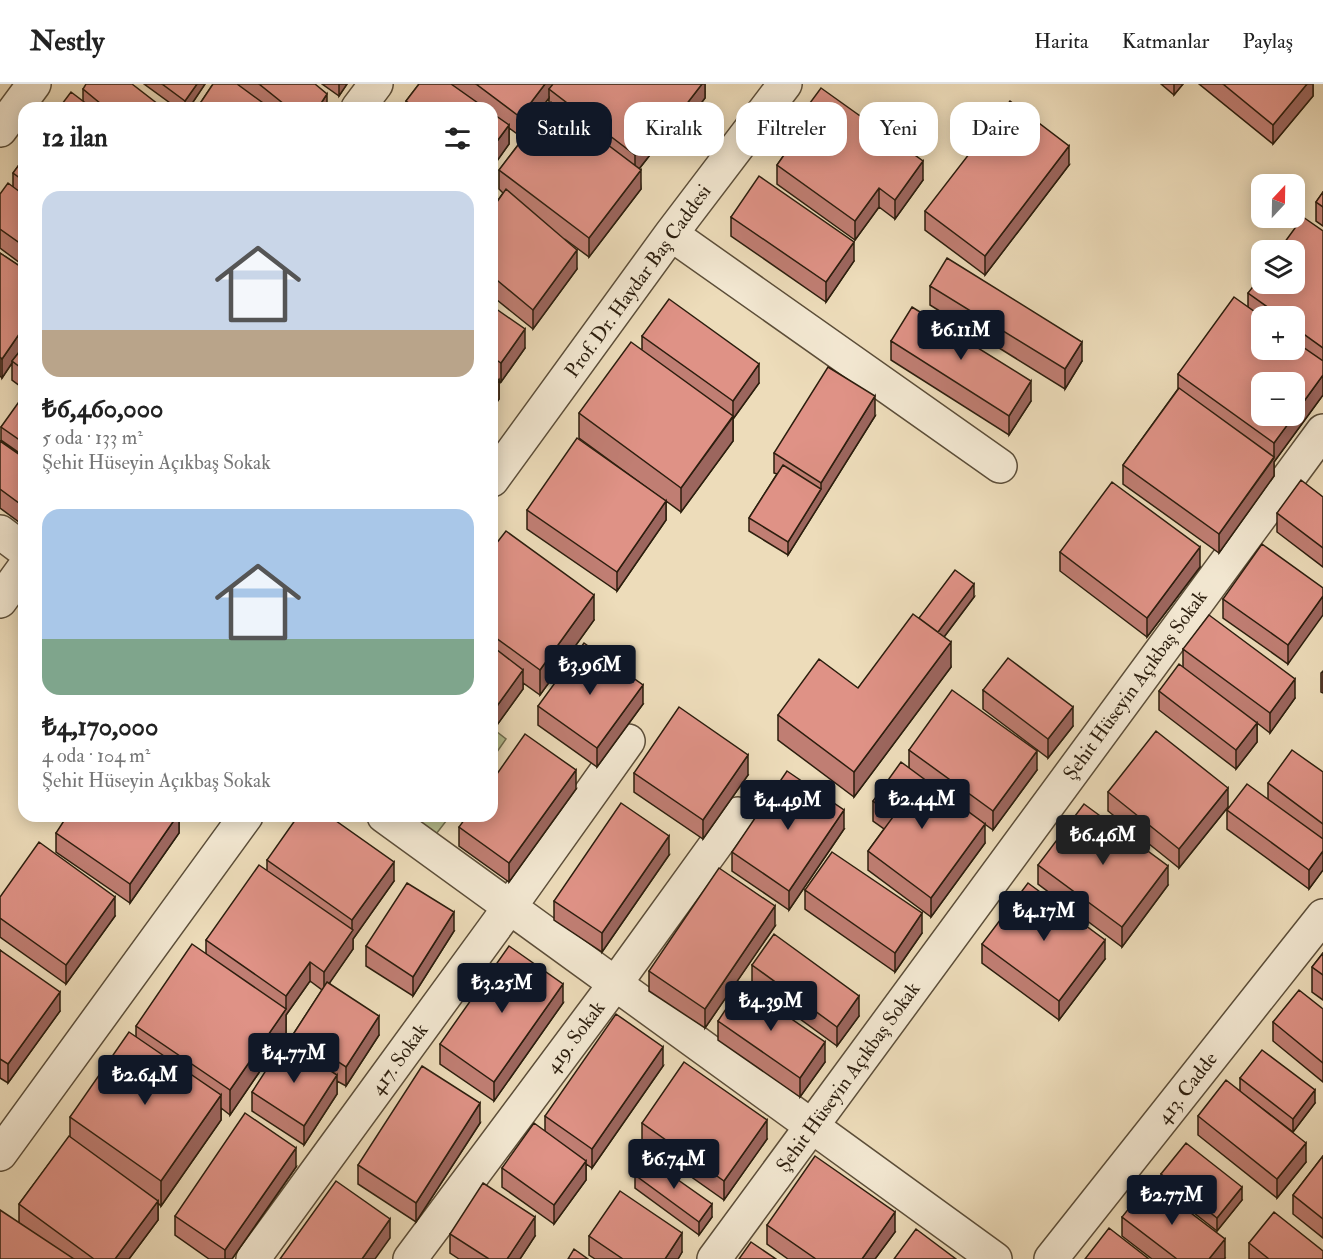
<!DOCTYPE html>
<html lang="tr">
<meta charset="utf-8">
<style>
body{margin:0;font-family:"IM FELL Double Pica",serif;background:#f6f6f6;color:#222;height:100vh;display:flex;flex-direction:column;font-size:22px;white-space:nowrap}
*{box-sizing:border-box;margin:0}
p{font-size:20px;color:#767676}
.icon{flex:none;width:33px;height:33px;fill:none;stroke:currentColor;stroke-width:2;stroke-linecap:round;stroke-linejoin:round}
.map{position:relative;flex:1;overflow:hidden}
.details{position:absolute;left:18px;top:18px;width:480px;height:720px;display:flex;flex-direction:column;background:#fff;border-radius:18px;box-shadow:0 3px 15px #0003}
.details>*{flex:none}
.banner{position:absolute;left:516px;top:18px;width:570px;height:54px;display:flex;gap:12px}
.needle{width:39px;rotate:22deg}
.tools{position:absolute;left:1251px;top:90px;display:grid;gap:12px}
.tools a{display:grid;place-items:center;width:54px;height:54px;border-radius:12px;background:#fff;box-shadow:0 3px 15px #0003;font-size:30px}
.price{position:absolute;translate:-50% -51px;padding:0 14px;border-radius:6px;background:#111827;color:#fff;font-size:20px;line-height:39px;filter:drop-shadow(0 2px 3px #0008)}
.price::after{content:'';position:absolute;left:50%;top:36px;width:18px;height:14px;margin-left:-9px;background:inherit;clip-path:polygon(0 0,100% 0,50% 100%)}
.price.selected{background:#222;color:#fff}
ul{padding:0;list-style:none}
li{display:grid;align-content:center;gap:12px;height:318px;padding:0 24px}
li span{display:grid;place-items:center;height:186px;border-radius:18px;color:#555}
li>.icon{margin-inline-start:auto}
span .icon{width:108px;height:108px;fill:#fffc;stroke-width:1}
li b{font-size:26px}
h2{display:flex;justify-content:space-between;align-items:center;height:72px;padding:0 24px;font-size:26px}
.chip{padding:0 21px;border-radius:18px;background:#fff;box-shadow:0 3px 15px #0003;font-size:21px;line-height:54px}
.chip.selected{background:#111827;color:#fff}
header{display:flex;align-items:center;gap:36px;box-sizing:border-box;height:84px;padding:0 30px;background:#fff;border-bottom:2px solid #e0e0e0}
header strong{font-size:28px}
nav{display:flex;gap:33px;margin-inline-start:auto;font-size:21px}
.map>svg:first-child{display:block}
.forest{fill:url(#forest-crowns);stroke:#726f4f;stroke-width:1.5}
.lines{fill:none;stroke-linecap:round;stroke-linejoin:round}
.minor-casing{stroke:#5c4e39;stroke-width:36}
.minor{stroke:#f3e8d2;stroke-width:33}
.wall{fill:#c07e73;stroke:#2c1e0e;stroke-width:1.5;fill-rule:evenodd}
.shaded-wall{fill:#9c665e;stroke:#2c1e0e;stroke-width:1.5}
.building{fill:#df9286;stroke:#2c1e0e;stroke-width:1.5}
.labels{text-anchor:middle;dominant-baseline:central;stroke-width:4.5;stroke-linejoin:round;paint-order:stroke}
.street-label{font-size:20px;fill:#2c1e0e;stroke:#f3e8d2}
</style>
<header>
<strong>Nestly</strong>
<nav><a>Harita</a><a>Katmanlar</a><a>Paylaş</a></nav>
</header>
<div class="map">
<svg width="1323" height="1175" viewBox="0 0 1323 1175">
<defs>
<pattern id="forest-crowns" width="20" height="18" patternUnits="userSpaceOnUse" patternTransform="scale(1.5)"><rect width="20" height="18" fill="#b8c090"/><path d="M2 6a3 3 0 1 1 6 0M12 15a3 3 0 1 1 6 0" fill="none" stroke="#9ea57b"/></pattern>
</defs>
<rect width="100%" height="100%" fill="#eddcba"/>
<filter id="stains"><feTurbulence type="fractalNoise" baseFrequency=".00333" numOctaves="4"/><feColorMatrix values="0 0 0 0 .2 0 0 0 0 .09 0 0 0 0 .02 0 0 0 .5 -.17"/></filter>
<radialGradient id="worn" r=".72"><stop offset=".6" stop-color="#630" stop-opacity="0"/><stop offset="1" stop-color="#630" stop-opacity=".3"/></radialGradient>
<path class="forest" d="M492,644l14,11 -14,20z
M404,732h46l-17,22z"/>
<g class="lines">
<defs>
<path id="minor" d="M358,24l18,-24
M0,46l34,-46
M671,150l329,232
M492,396l179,-246 114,-150
M0,448l24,18
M0,517l24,-33
M384,732l611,443
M0,1070l246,-338
M253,1175l256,-351 119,-167
M410,1175l205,-275 123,-170
M714,1175l609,-828
M1051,1175l272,-343"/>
</defs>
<use href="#minor" class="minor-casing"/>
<use href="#minor" class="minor"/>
</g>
<path class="wall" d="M144,0h61l-16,24h-12z
M213,0h102l12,24h-128v-3z
M322,0h25l-8,12z
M419,0h286v14l-33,44 -8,-5 -25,32 2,20 -52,68 -23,-17 11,29 -44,60 -41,-33v-87l11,-16 -4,-4v-19l50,-66v-6l-29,38 -11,-8v16l-17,24v-60h-86v-7z
M1161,0h22l-9,11z
M1199,0h114v12l-40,48z
M83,5l80,19h-104l24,-7z
M793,42l130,54 -28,39 -16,-12 -24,33 -78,-56v-19l16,-23z
M24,74v108l-24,-18v-54l13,-7v-14z
M1069,81l-84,110 -60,-45v-19z
M1323,108v34l-7,-5v-19z
M731,133l123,44 -28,41 -95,-66z
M1323,147v164l-49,67v14l-55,77 -96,-69v-19l55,-76v-15l70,-67v-14zM1262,232h32v34z
M0,169l24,16v120l-12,-9v-17l-10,15 -2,-2z
M930,202l152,75 -17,28 -135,-84z
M492,222l33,42 -24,34 -2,-1v18l-7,10z
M642,252l117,47 -26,36v22l-52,71 -15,-11v19l-49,71 -90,-62v-19l138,-9 -86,-63v-25l63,-64z
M891,257l140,60 -22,34 -118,-75z
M24,318v54l-23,-16v-13z
M875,332l-87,139 -39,-24v-13l28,-44 -3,-1v-20z
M0,357l24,17 -1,67 -23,-17z
M1323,413v70l-46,-35v-19z
M492,465l102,71 -54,75 -17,-12v6l-26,36 -5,-4z
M1060,468l140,15 -53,70 -87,-66z
M1323,504l-35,76 -65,-46v-19z
M974,513l-30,40 7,30 -97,130 -76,-57v-25l80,-27 61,-70z
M1183,565l112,49 -25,35 -13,-10v19l-21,27 -77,-59v-19l24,-24z
M1323,587v22l-2,-1v-19z
M983,606l90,36 -25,32 -65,-49z
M643,620l-46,63 -59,-42v-19z
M909,666l128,20 -44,60 -14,-10 6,23 -54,74 -63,-47v-19l16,-22 -11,-8v-20l36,-33z
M1323,688v98l-14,19 -82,-60v-19l41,-11v-16z
M634,689l114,2 -45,64 -69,-47z
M576,705l-67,93 -50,-36v-19z
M1108,708l120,15 -49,61 -71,-57z
M179,732v17l-49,70 -74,-51v-19z
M844,745l-55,81 -57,-39v-19z
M669,771l-67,97 -48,-32v-19z
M267,776l127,21 -41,58v10l-24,34 50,52 -33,51 -9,-5v13l-33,51 -52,-34v-19l42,-46v-13l28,-43 -12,-9 -24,34v18l-56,82 -9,-7v12l-60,86 -3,-3v17l-29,39h-129l19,-37v-18l51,-68v-19l66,-80v-11l70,-72v-14l61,-70z
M1038,781l130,20 -46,62 -84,-63z
M805,806l117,43 -27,39 -90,-63z
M0,813l115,19 -49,68 -66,-47z
M775,842l-70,102 -56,-37v-20z
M454,847l-41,65 -47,-30v-20z
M982,860l123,15 -46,61 -77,-57z
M0,866l60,61 -52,72 -8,-5z
M1323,869v47l-11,-8v-25z
M752,881l107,51 -22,30 -85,-62z
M563,919l-69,98 -54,-37v-20z
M1323,925v73l-50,-41v-19z
M718,937l107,41 -25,35 -82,-57z
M663,982l-71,102 -6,-4v16l-32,44 -52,-37v-19l43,-37v-15z
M1240,994l75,25 -22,29 -46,-35 59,65 -29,36 -79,-63v-19l42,-25z
M480,1039l-64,99 -58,-38v-19z
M642,1039l125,16 -43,61 -82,-58z
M1323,1072v82l-30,-24v-19z
M296,1083l-64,92h-23l-34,-24v-19z
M1161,1090l81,26 -25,31 -56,-44z
M635,1091l77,42 -13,18 -64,-47z
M1122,1133l103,41 -1,1h-72l-30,-23z
M767,1141l128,7 -20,27h-87l-21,-15z
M450,1150l85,2 -15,23h-61l-9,-6z
M589,1152l93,16 -4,7h-83l-6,-4z
M1249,1159l74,16h-74z"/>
<path class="shaded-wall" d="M197,0h8l-16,24h-4v-7z
M339,0h8l-8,12z
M545,0h15l-11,5v9l-29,38v-19z
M702,0h3v14l-33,44v-19z
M1174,0h9l-9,11z
M1307,0h6v12l-40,48v-19z
M327,10v14h-9z
M664,33v20l-29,37v-19z
M509,41v19l-17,24v-20z
M1069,62v19l-84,110v-19z
M923,77v19l-28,39v-19z
M641,86v19l-52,68v-19z
M879,104v19l-24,33v-19z
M854,158v19l-28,41v-20z
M577,166v19l-44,60v-19z
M24,243v19l-12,15v2l-10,15v-19z
M525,245v19l-24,34v-19z
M1082,258v19l-17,28v-20z
M759,280v19l-26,36v22l-52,71v-24l52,-71v-16z
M1323,291v20l-49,67v14l-55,77v-19l55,-76v-15z
M499,296v19l-7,10v-19z
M1031,297v20l-22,34v-19z
M875,312v20l-87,139v-13l33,-53v-6z
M666,417v19l-49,71v-19z
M24,421v19l-1,1v-19z
M1200,463v20l-53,70v-19z
M974,500v13l-42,56v-13z
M594,511v25l-54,75v-25z
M1323,512v19l-35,49v-19z
M951,558v25l-97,130v-25z
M523,586v19l-26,36v-19z
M1295,595v19l-25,35v-20z
M643,601v19l-46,63v-19z
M1073,623v19l-25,32v-19z
M1257,639v19l-21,27v-19z
M1037,667v19l-44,60v-19z
M748,671v20l-45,64v-19z
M576,686v19l-67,93v-19z
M1228,704v19l-49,61v-19z
M844,726v19l-55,81v-19z
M177,732h2v17l-49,70v-19z
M985,740v19l-54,74v-19z
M669,752v19l-67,97v-19z
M1323,767v19l-14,19v-19z
M394,778v19l-41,58v10l-29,42v-19l28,-42v-10z
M1168,782v19l-46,62v-20z
M115,813v19l-49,68v-19z
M775,822v20l-70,102v-19z
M454,828v19l-41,65v-19z
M922,829v20l-27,39v-19z
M1105,856v19l-46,61v-19z
M310,878v19l-24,34v18l-56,82v-25l56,-81v-13z
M563,900v19l-69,98v-19z
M60,908v19l-52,72v-19z
M859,912v20l-22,30v-19z
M379,932v19l-33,51v-19z
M825,958v20l-25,35v-19z
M663,963v19l-71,102v-19z
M337,991v19l-33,51v-19z
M1315,1006v13l-22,29v-13z
M221,1011v25l-60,86v-25z
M480,1019v20l-64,99v-19z
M767,1036v19l-43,61v-19z
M1306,1059v19l-29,36v-19z
M296,1064v19l-64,92h-7v-9z
M586,1077v19l-32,44v-19z
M1242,1103v13l-25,31v-13z
M158,1117v19l-29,39h-14z
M712,1120v13l-13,18v-13z
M895,1128v20l-20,27h-13z
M535,1133v19l-15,23h-13z
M390,1135v19l-15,21h-13z
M682,1149v19l-4,7h-13z
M1225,1155v19l-1,1h-15z"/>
<path class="building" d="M86,0h46l31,24h-57l-23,-19z
M162,0h35l-12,17z
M213,0h24l33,24h-67l-4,-3z
M259,0h56l12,10 -9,14h-29z
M419,0h32l34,24h-69l-10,-7z
M476,0h69l-25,33z
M553,0h149l-30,39 -8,-6 -29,38 -86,-66z
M1223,0h84l-34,41z
M821,4l102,73 -28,39 -16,-12 -24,33 -78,-56 24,-34 -8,-5z
M71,8l21,16h-33z
M1010,17l59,45 -84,110 -60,-45z
M551,18l90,68 -52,68 -90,-68z
M492,29l17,12 -17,23z
M24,74v23l-11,-8z
M759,92l95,66 -28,40 -95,-65z
M8,99l16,12v51l-24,-17v-35z
M506,105l71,61 -44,60 -41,-34v-67z
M1323,108v15l-7,-5z
M1303,133l20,14v117l-29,-21v-11h-14l-32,-23 14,-18v9h32v-34h-15z
M0,169l24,16v58l-22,32 -2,-2z
M947,174l135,84 -17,27 -135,-83z
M1234,213l28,20v33h32v-9l29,20v14l-29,40v-33h-32v34h32l-20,27 -96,-69z
M669,215l90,65 -26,37 -91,-65z
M492,222l33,23 -24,34 -9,-6z
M912,223l119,74 -22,35 -118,-75z
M631,258l102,74 -52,72 -102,-75z
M24,262v24l-12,-9z
M828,283l47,29 -54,87 -47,-30z
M492,291l7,5 -7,10z
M1179,304l95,69 -55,77 -96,-69z
M21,315l3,3v41l-23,-16z
M577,354l89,63 -49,71 -90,-62z
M0,357l24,17v47l-1,1 -23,-17z
M783,381l38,24 -33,53 -39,-24z
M1301,396l22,17v51l-46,-35z
M1112,398l88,65 -53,71 -87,-66z
M506,447l88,64 -54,75 -48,-35v-86z
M1262,460l61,44v8l-35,49 -65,-46z
M955,486l19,14 -36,48 -19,-14z
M913,530l38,28 -97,130 -76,-57 41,-56 39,29z
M1209,531l86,64 -25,34 -87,-64z
M584,559l59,42 -46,63 -59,-42z
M492,562l31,24 -26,36 -5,-4z
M1008,574l65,49 -25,32 -65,-49z
M1179,580l78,59 -21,27 -77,-59z
M952,606l85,61 -44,60 -84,-61z
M679,623l69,48 -45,65 -69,-47z
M1156,647l72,57 -49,61 -71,-57z
M525,650l51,36 -67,93 -50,-36 8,-11h25v-35z
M1292,666l31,22v52l-55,-41z
M901,678l84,62 -54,74 -63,-47 25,-34 -20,-16z
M787,687l57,39 -55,81 -57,-39z
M1247,700l76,55v12l-14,19 -82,-60z
M621,719l48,33 -67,97 -48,-32z
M1084,720l84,62 -46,61 -84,-62z
M67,732h110l-47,68 -74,-51z
M298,732h31l65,46 -42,58 -85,-60z
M39,758l76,55 -49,68 -66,-47v-21z
M832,768l90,61 -27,40 -90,-63z
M259,781l94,65 -29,42 -14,-10 -24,34 -80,-56z
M719,784l56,38 -70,103 -56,-38z
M407,799l47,29 -41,65 -47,-31z
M1028,799l77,57 -46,61 -77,-57z
M774,850l85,62 -22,31 -85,-62z
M192,860l94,65 -56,81 -94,-64z
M509,862l54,38 -69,98 -54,-38z
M0,866l60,42 -52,72 -8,-5z
M1323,869v22l-11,-8z
M327,898l52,34 -33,51 -52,-34z
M742,901l83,57 -25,36 -82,-57z
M1299,906l24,19v54l-50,-41z
M616,930l47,33 -71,102 -47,-33z
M129,948l92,63 -60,86 -91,-64z
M285,957l52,34 -33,51 -52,-34z
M1262,966l53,40 -22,29 -53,-41z
M684,978l83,58 -43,61 -82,-58z
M422,982l58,37 -64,100 -58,-38z
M1226,996l80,63 -29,36 -79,-63z
M245,1029l51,35 -71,102 -50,-34z
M534,1039l52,38 -32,44 -52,-37z
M69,1052l89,65 -43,58h-21l-75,-55z
M1186,1059l56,44 -25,31 -56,-44z
M815,1072l80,56 -33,47h-46l-49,-34z
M1323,1072v63l-30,-24z
M647,1074l65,46 -13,18 -64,-47z
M336,1097l54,38 -28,40h-82z
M1150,1098l75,57 -16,20h-32l-55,-42z
M483,1099l52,34 -28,42h-18l-39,-25z
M620,1107l62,42 -17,26h-42l-34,-23z
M0,1126l74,49h-74z
M1274,1128l49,39v8h-54l-20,-16z
M1109,1144l40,31h-64z
M916,1145l40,30h-62z
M751,1158l25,17h-37z
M574,1165l14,10h-20z"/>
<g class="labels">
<g class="street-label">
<text transform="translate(638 197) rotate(-54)">Prof. Dr. Haydar Baş Caddesi</text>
<text transform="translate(1135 601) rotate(-54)">Şehit Hüseyin Açıkbaş Sokak</text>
<text transform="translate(575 953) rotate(-53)">419. Sokak</text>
<text transform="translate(399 975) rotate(-54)">417. Sokak</text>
<text transform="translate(848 993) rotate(-54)">Şehit Hüseyin Açıkbaş Sokak</text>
<text transform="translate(1187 1004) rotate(-52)">413. Cadde</text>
</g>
</g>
<rect width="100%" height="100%" filter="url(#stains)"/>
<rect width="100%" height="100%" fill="url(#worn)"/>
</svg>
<div class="tools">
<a><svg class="needle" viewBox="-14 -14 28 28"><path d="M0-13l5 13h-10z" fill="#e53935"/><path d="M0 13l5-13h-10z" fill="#767676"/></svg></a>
<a><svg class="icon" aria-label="layers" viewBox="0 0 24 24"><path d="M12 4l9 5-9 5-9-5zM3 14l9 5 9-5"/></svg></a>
<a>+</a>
<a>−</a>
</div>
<b class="price" style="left:961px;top:277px">₺6.11M</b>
<b class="price" style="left:590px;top:612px">₺3.96M</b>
<b class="price" style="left:922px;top:746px">₺2.44M</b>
<b class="price" style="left:788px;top:747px">₺4.49M</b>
<b class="price selected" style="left:1103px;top:782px">₺6.46M</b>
<b class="price" style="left:1044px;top:858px">₺4.17M</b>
<b class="price" style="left:502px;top:930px">₺3.25M</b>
<b class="price" style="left:771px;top:948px">₺4.39M</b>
<b class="price" style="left:294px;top:1000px">₺4.77M</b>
<b class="price" style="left:145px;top:1022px">₺2.64M</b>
<b class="price" style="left:674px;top:1106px">₺6.74M</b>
<b class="price" style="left:1172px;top:1142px">₺2.77M</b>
<div class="banner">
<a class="chip selected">Satılık</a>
<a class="chip">Kiralık</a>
<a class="chip">Filtreler</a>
<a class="chip">Yeni</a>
<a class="chip">Daire</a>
</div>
<section class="details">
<h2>12 ilan<svg class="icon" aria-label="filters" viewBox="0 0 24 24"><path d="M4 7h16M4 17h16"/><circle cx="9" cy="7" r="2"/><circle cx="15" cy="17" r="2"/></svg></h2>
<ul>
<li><span style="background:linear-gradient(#c9d6e8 75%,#b9a48a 0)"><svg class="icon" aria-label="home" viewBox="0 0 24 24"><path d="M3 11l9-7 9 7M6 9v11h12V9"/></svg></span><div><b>₺6,460,000</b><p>5 oda · 133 m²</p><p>Şehit Hüseyin Açıkbaş Sokak</p></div></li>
<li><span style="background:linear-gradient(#a9c7e8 70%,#7fa58c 0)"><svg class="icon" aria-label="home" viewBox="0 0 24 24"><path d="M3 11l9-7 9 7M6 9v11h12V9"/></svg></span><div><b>₺4,170,000</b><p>4 oda · 104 m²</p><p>Şehit Hüseyin Açıkbaş Sokak</p></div></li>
</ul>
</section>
</div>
